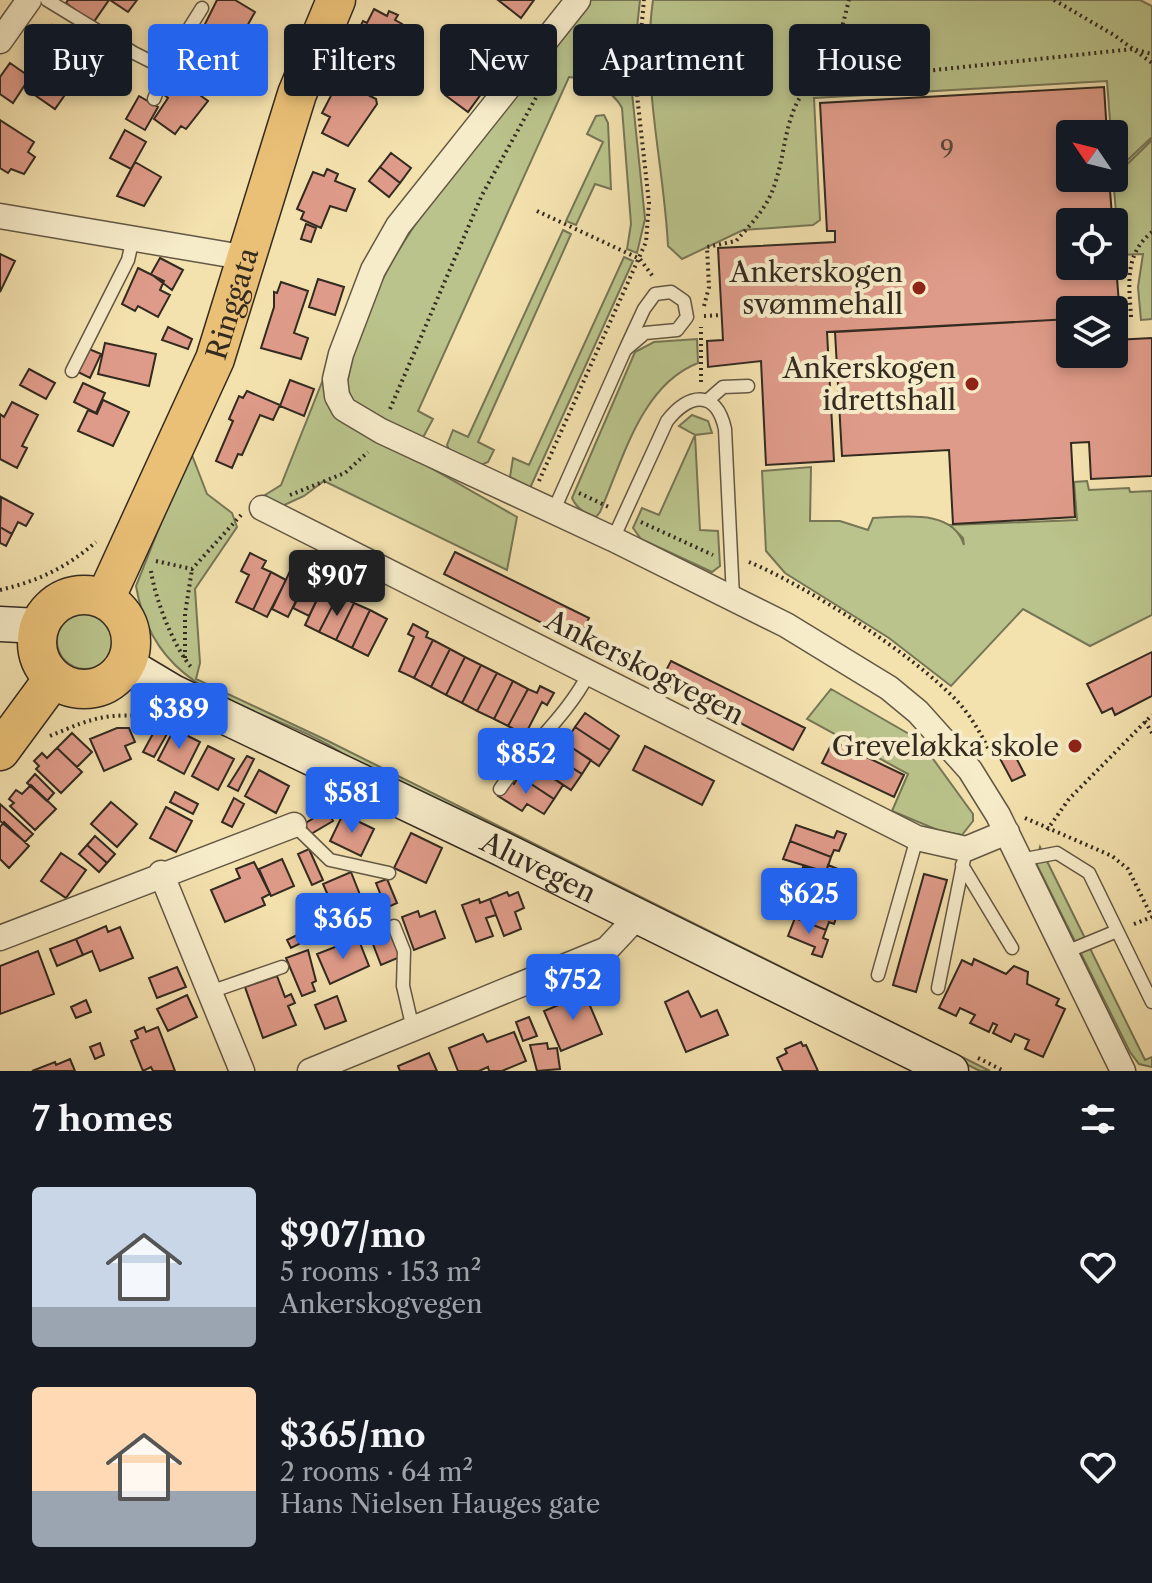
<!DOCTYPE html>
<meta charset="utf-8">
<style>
body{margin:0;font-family:"Libre Caslon Text",serif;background:#242831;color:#f1f3f6;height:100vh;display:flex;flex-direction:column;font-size:30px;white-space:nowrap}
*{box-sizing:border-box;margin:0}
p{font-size:26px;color:#9ea1a6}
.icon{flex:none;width:44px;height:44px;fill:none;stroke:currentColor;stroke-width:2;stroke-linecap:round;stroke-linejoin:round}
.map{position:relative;height:1071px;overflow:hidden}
.side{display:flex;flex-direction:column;background:#171b24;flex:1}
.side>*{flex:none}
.guide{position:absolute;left:24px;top:24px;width:1104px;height:72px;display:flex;gap:16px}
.needle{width:52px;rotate:305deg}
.controls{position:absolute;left:1056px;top:120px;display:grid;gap:16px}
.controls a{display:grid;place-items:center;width:72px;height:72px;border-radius:8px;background:#171b24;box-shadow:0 4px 12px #0003;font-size:40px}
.price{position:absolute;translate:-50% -68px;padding:0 18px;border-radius:8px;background:#2563eb;color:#fff;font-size:26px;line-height:52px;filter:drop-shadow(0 2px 4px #0008)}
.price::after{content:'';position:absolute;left:50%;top:48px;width:24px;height:18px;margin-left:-12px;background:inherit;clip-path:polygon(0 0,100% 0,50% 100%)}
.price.on{background:#222;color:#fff}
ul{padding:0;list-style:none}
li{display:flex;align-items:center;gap:24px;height:200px;padding:0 32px}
li span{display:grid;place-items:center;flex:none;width:224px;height:160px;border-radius:8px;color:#555}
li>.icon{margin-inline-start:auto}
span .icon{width:96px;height:96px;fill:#fffc;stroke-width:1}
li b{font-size:34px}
h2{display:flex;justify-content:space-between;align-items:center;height:96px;padding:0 32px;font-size:34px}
.chip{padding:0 28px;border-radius:8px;background:#171b24;box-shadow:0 4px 12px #0003;font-size:28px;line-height:72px}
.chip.on{background:#2563eb;color:#fff}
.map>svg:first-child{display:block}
.green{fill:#bac38b;stroke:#767656;stroke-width:2}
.building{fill:#df9b89;stroke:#332a20;stroke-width:2;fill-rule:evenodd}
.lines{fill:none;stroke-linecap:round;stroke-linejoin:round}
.lane-casing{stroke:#635844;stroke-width:15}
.street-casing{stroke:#635844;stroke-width:27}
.secondary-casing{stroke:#332a20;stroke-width:37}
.primary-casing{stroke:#332a20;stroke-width:41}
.path{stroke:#332a20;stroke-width:4;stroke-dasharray:2 4;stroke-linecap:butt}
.lane{stroke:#f7ecca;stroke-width:12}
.street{stroke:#f7ecca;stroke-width:24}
.secondary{stroke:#f7ecca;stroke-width:34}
.primary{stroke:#eac077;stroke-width:38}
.poi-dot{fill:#8f2418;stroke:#f7ecca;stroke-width:3}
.labels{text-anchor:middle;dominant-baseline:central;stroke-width:8;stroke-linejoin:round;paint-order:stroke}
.number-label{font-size:24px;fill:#5e463a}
.poi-label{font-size:28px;fill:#332a20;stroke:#f7ecca;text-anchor:end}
.street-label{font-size:28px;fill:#332a20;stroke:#f7ecca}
</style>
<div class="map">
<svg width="1152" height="1071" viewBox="0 0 1152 1071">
<rect width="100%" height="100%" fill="#f3e1ae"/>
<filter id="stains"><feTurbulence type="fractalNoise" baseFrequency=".0025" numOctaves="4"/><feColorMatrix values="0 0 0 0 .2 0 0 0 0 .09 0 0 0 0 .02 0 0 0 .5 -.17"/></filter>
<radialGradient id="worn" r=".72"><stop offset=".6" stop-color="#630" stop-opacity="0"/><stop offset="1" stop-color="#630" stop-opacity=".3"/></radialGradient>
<path class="green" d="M587,0h53l-9,83 14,136 -8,34 -10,-4 4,-25 -9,-116c-8,-17 -35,-30 -53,-31l-151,334 15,8 -13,24 -75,-46c13,-102 71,-178 133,-257 36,-47 73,-93 109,-140z
M653,0h487l12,6v131l-38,36v-39h-3l-4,-53 -293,17 6,122 -7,5 -70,5 -61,29 -14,-13c-4,-82 -27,-164 -15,-246z
M604,115l4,8 3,66 -16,-5 -19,41 -10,-4 37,-79 -16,-8 9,-18z
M1152,140v179l-11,1 -3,-33 5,-33 -25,1 6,-32 -8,-11 -3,-34z
M563,230l8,4 -93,208 16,8 -6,12 -7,3 -31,-13 -3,-7 6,-15 15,7z
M624,257l9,4 -103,227 -20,-11 3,-19 16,7z
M697,339l1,24c-57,22 -75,97 -98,149l-4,5c-11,-4 -19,-8 -24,-19l63,-146 19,-10z
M326,372l28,52 163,93 -10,53 -183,-89 -20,15 -24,11 -15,-12 16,-10z
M692,415l16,6 4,12 -17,2 5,95 18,1 2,35 -8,6 -71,-33 -8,-11 9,-20 17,7 36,-80 -16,-9z
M190,450l17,44 25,19 5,14 -42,62 5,74 -4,16 128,60 666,332h-10l-632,-314c-81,-56 -192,-51 -212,-171z
M811,467l-1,54h30l28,9 5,-12c29,-1 80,-10 91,27l-1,-7 -13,-13 127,-5 -3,-38 13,-1 2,9 40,-2 1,4 22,-1v124l-62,31 -67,-37 -72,77 -62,-48 -104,-65 -19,-22 -4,-80z
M57 641a28 28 0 1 1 56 0a28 28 0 1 1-56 0Z
M831,689l78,45 19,18 45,62v7l-11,14 -22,-4 -48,-20 16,-37 -101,-55z
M1040,847l105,213 7,-3v10l-13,-3 -9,-12 -94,-189z"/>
<path class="building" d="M68,0h41l-16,23 -27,-20z
M110,0h27l-9,12z
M217,0h18l20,12 -18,32 -9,-6 -13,23 -22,-13z
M498,0h36l-13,18z
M374,9l13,7 2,-5 9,4 -3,5 7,4 -7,14 8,5 -14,26 -22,-10 4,-8 -15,-8 7,-13 -4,-1 4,-8 4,2z
M52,25l12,9 2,-3 5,3 3,-5 29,21 -23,32 -4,-3 -21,30 -29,-20 18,-26 -12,-9z
M10,63l20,14 -17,26 -13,-9v-17z
M460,74l24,16 -16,22 -23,-17z
M178,79l30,22 -22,28 -5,-3 -6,8 -21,-15 14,-21 -6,-5z
M347,84l29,15 1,5 -29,42 -26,-13 8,-16 -8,-4 14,-27 8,4z
M1104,87l3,47h-37v44h39l11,138 -6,1v-7h-44v9l-243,13 7,129 -68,4 -5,-104 -53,6 -1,-26 16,-1 -5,-92 117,-6v-11h-8l-7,-128zM1070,222h44v44h-44z
M139,96l19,11 -13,23 -19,-11z
M0,120l34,22 -6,10 7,5 -11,17 -13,-5 -3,4 -8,-5z
M125,130l21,12 -15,27 -21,-11z
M391,153l20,15 -11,15 -20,-16z
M135,162l26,15 -17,29 -27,-10z
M380,167l20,16 -11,14 -20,-16z
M327,169l11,5 -3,7 20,8 -9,22 -16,-5 -9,22 -20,-9 3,-7 -7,-3 16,-37 11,4z
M306,224l10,4 -5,14 -10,-3z
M0,254l15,7 -15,31z
M160,258l23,12 -11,20 -21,-16z
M138,268l26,13 -4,9 10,5 -12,22 -20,-11 -3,5 -13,-7z
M318,279l26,8 -9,28 -26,-8z
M281,282l27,9 -14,42 14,5 -7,21 -40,-11 13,-41v-15l3,1z
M1070,319v35h44v-14l38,-2v138l-61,3 -2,-37 -18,1 4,74 -122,7 -4,-74 -107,6 -7,-124z
M168,327l24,12 -4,10 -26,-9z
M105,343l51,11 -7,32 -51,-12z
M89,349l12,5 -11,24 -12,-6z
M29,369l26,14 -9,16 -26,-14z
M290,380l24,9 -10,27 -24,-10z
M83,383l22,10 -9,20 -22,-11z
M247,391l33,14 -7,15 -13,-5 -18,40 -4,-1 -6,14 -16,-7 17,-40 -4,-2 10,-23 4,2z
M103,400l26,12 -16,34 -35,-15 10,-21 9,4z
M12,402l26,13 -16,31 5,2 -10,20 -17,-9v-45l4,3z
M1,497l32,17 -7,12 -8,-4 -6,12 -12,-7z
M0,527l12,7 -6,12 -6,-3z
M455,552l134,66 -11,23 -134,-67z
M250,553l16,8 -4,7 9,4 -18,38 -17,-8 13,-27 -8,-4z
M290,571l17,8 -19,38 -16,-8z
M271,572l15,8 -19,37 -14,-7z
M307,579l16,8 -14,29 -16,-8z
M323,587l15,8 -19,37 -14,-7z
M338,595l16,8 -18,37 -17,-8z
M354,603l16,7 -18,38 -16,-8z
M370,610l17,9 -19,37 -16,-8z
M413,624l15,8 -2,5 7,3 -19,38 -15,-7 15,-34 -6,-3z
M433,640l17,9 -19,38 -17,-9z
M450,649l15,8 -19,38 -15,-8z
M1152,652v44l-37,19 -3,-7 -10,5 -15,-29z
M465,657l16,8 -19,38 -16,-8z
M671,661l134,67 -12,22 -133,-68z
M481,665l16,8 -20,38 -15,-8z
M497,673l16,8 -19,38 -17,-8z
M513,681l15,8 -20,37 -14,-7z
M540,686l14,7 -7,12 -5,-3 -17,33 -17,-9 20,-37 9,4z
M585,713l34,23 -9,14 -35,-23z
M575,727l35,23 -11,16 -34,-23z
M117,728h12l6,14 -10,4 6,13 -27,12 -14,-32z
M156,728l11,6 -13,23 -11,-5z
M174,729l26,13 -16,32 -26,-14z
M72,733l20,19 -15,15 -20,-19z
M557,738l34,22 -9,14 -34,-22z
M833,741l71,34 -10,22 -72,-34z
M1009,744l16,31 -13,6 -16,-30z
M208,746l26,13 -16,31 -26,-14z
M645,746l69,35 -12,24 -69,-35z
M57,748l25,24 -21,21 -25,-24 3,-3 -5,-5 8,-8 5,5z
M548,752l34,22 -11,16 -34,-23z
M247,756l7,3 -16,32 -10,-5z
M529,762l34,23 -9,14 -35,-23z
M259,770l30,16 -13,27 -31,-17z
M35,774l19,19 -7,8 -20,-18z
M519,776l35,23 -10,15 -17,-10 -5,7 -24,-15 11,-16 5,4z
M31,785l25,24 -21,21 -25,-24 4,-3 -5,-4 7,-9 6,4z
M175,792l23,12 -5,10 -23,-12z
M234,798l10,6 -12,23 -10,-5z
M111,802l26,22 -20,23 -26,-23z
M0,804l33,30 -8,8 -25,-21z
M166,807l26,14 -16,31 -26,-14z
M327,810l6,11 -22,13 -7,-10z
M343,814l31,15 -13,27 -31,-15z
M4,822l25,24 -20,22 -9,-9v-32z
M796,825l38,13 3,-7 9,3 -7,17 -5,-1 -3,7 -41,-16z
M411,833l31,15 -16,35 -32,-15z
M95,836l20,18 -8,9 -20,-18z
M790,841l41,16 -5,15 -43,-13z
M87,845l20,18 -8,9 -20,-18z
M309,849l14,31 -11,5 -14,-31z
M61,853l25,17 -20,28 -25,-17z
M282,859l12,27 -23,10 -12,-27z
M254,862l16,32 -8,4 3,7 -40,17 -14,-32 29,-12 -4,-9z
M828,865l15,6 -7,16 -4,-1 -3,8 -32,-12 6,-15 23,5z
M351,872l13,33 -27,11 -14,-32z
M924,874l23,6 -31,112 -23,-7z
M387,879l10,24 -11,5 -10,-25z
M797,882l32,12 -6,15 -33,-9z
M507,892l2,4 9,-4 6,16 -9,4 6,17 -17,7 -14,-37z
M479,899l1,4 10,-4 6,16 -10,3 7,18 -17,6 -14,-37z
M826,901l14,6 -6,17 -5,-2 -3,8 -31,-12 5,-14 23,5z
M418,911l2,6 15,-6 10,27 -31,12 -12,-33z
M795,918l31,12 -3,8 5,2 -6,17 -10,-3 3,-7 -27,-11z
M106,926l2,6 12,-5 13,31 -33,13 -8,-20 -9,4 -7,-16z
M390,932l10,25 -19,8 -10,-26z
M299,934l4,8 -12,6 -4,-8z
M358,938l11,28 -39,18 -13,-30z
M76,939l7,16 -26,11 -7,-17z
M308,950l8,31 -4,2 3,8 -13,5 -16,-38z
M38,951l16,43 -54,20v-48z
M974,959l32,15 8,-8 14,6 -1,12 32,15 -3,6 9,4 -22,48 -18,-8 4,-9 -14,-6 -4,8 -18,-9 4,-8 -4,-2 -4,9 -19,-9 5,-8 -15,-7 -4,8 -17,-8 23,-48 10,5z
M177,967l9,20 -29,11 -8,-20z
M277,976l8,21 6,-3 4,9 -7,3 8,19 -33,13 -18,-51z
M688,991l13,26 16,-7 11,25 -42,17 -21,-50z
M585,994l17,40 -41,17 -17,-40z
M187,995l10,22 -29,14 -11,-22z
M337,996l9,25 -21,8 -10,-24z
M86,1000l5,12 -15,6 -5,-11z
M529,1017l8,19 -14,5 -7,-19z
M144,1027l2,5 12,-5 17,44h-22l-2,-4 -8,4 -12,-30 7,-3 -3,-7z
M514,1032l12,29 -24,10h-13l-1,-4 -9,4h-21l-9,-23 34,-14 4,8z
M801,1042l2,4 3,-1 12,26h-35l-6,-13 10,-5 -2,-4z
M100,1043l4,12 -9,4 -5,-12z
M547,1043l1,6 9,-1 3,21 -23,2 -7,-26z
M429,1053l8,18h-37l-2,-5z
M70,1059l5,12h-43l23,-9 1,3z"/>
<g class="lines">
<defs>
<path id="lane" d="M47,0l87,53 18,9 18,-3
M154,99l16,-40 32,-51
M72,371l56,-111 5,-22
M707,401l16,-14 25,-1
M553,512l72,-162 20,-17 32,-3 10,-13 -3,-16 -13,-9 -16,2 -11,15 -19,41
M613,539l54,-118c21,-27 49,-33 58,8l8,168
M500,789c27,-41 66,-71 89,-116
M294,825l36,35 59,13
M1020,860l37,-7 32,20 63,129
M962,865l50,83
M394,926l10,25 -1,35 10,43
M1066,952l51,-21
M878,975l39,-137
M938,988l28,-139
M210,992l72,-25"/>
<path id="street" d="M578,0l-180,226 -25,44 -32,84 -6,25 2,17 7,13 37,22 232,108 173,86 103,63 29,24 52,58 28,45 125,256
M0,41l29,-41
M0,216l248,42
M262,508l655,330 49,11 41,-17
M161,873l81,198
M0,938l294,-113
M310,1071l297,-122 30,-32"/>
<g id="secondary">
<path d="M0,624l39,2"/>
<path id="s1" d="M126,664l47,28 325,155 453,224"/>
</g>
<g id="primary">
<circle cx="84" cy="642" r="47"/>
<path id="s2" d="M105,599l110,-240 82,-265 39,-94"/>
<path d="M0,751l53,-72"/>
</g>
</defs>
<use href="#lane" class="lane-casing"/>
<use href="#street" class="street-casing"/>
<use href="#secondary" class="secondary-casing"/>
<use href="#primary" class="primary-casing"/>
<path class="path" d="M1054,0l60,35 38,28
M819,79l18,-32 12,-47
M537,211l103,48 14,19
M704,306l5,-19 -2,-40 29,-6c14,-16 30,-32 37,-52 14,-35 10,-80 39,-106l321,-34 19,5
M704,316l18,-1
M1131,317c-2,-34 -7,-62 21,-85
M701,382v-55
M390,409l92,-214 61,-110
M539,481l107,-239 3,-39 -13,-117 8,-86
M579,493l32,15
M290,495l55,-22 23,-21
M641,522l72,33
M156,561l36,8 49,-54
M749,562c58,24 165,93 208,139 16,17 26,37 36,57
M151,571c4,28 23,77 41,97
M0,590c38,-9 66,-22 96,-48
M185,658v-44l7,-45
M1145,721l7,12
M50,736c47,-20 57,-23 107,-19
M313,813l19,-13
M1025,818l87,38 16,13 24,48
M1047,830l22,-31 83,-84
M1134,924l18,-7
M978,1058l26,13"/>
<use href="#lane" class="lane"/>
<use href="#street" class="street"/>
<use href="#secondary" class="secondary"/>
<use href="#primary" class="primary"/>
</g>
<g class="poi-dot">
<circle cx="919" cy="288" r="8"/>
<circle cx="972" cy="384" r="8"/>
<circle cx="1075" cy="746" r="8"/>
</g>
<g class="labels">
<g class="number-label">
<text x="947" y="149">9</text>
</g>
<g class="poi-label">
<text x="903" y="272">Ankerskogen<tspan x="903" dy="32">svømmehall</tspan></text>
<text x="956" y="368">Ankerskogen<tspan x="956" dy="32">idrettshall</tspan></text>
<text x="1059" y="746">Greveløkka skole</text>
</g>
<g class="street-label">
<text stroke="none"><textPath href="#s2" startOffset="322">Ringgata</textPath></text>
<text transform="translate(645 667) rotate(27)">Ankerskogvegen</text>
<text stroke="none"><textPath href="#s1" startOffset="460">Aluvegen</textPath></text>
</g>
</g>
<rect width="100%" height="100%" filter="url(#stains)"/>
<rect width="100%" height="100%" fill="url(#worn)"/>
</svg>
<div class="controls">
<a><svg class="needle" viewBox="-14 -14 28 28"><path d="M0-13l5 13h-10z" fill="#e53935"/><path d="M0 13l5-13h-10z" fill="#9ea1a6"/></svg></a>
<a><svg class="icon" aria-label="locate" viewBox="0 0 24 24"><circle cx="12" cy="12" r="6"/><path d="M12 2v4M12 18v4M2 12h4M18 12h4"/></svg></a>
<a><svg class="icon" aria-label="layers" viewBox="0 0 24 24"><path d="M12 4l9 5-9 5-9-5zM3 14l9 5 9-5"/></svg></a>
</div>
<b class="price on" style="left:337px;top:618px">$907</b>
<b class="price" style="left:179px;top:751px">$389</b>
<b class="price" style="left:526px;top:796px">$852</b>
<b class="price" style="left:352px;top:835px">$581</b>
<b class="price" style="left:809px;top:936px">$625</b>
<b class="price" style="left:343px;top:961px">$365</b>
<b class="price" style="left:573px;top:1022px">$752</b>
<div class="guide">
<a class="chip">Buy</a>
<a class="chip on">Rent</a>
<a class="chip">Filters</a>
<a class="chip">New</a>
<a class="chip">Apartment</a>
<a class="chip">House</a>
</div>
</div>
<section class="side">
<h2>7 homes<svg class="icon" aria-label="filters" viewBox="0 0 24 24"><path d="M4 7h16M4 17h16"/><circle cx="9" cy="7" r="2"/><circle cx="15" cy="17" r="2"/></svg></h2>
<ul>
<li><span style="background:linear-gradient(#c9d6e8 75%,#9aa5b1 0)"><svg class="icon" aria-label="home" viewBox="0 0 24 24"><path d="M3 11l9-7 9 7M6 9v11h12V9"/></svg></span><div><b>$907/mo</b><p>5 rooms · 153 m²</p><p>Ankerskogvegen</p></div><svg class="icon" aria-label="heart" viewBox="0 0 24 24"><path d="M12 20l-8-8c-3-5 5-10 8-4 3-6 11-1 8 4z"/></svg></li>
<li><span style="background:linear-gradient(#ffd9b3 65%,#9aa5b1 0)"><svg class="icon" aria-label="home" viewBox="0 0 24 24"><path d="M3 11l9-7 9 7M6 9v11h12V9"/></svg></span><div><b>$365/mo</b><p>2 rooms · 64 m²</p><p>Hans Nielsen Hauges gate</p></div><svg class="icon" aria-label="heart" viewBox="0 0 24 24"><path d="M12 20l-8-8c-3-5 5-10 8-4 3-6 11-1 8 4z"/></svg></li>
</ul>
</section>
